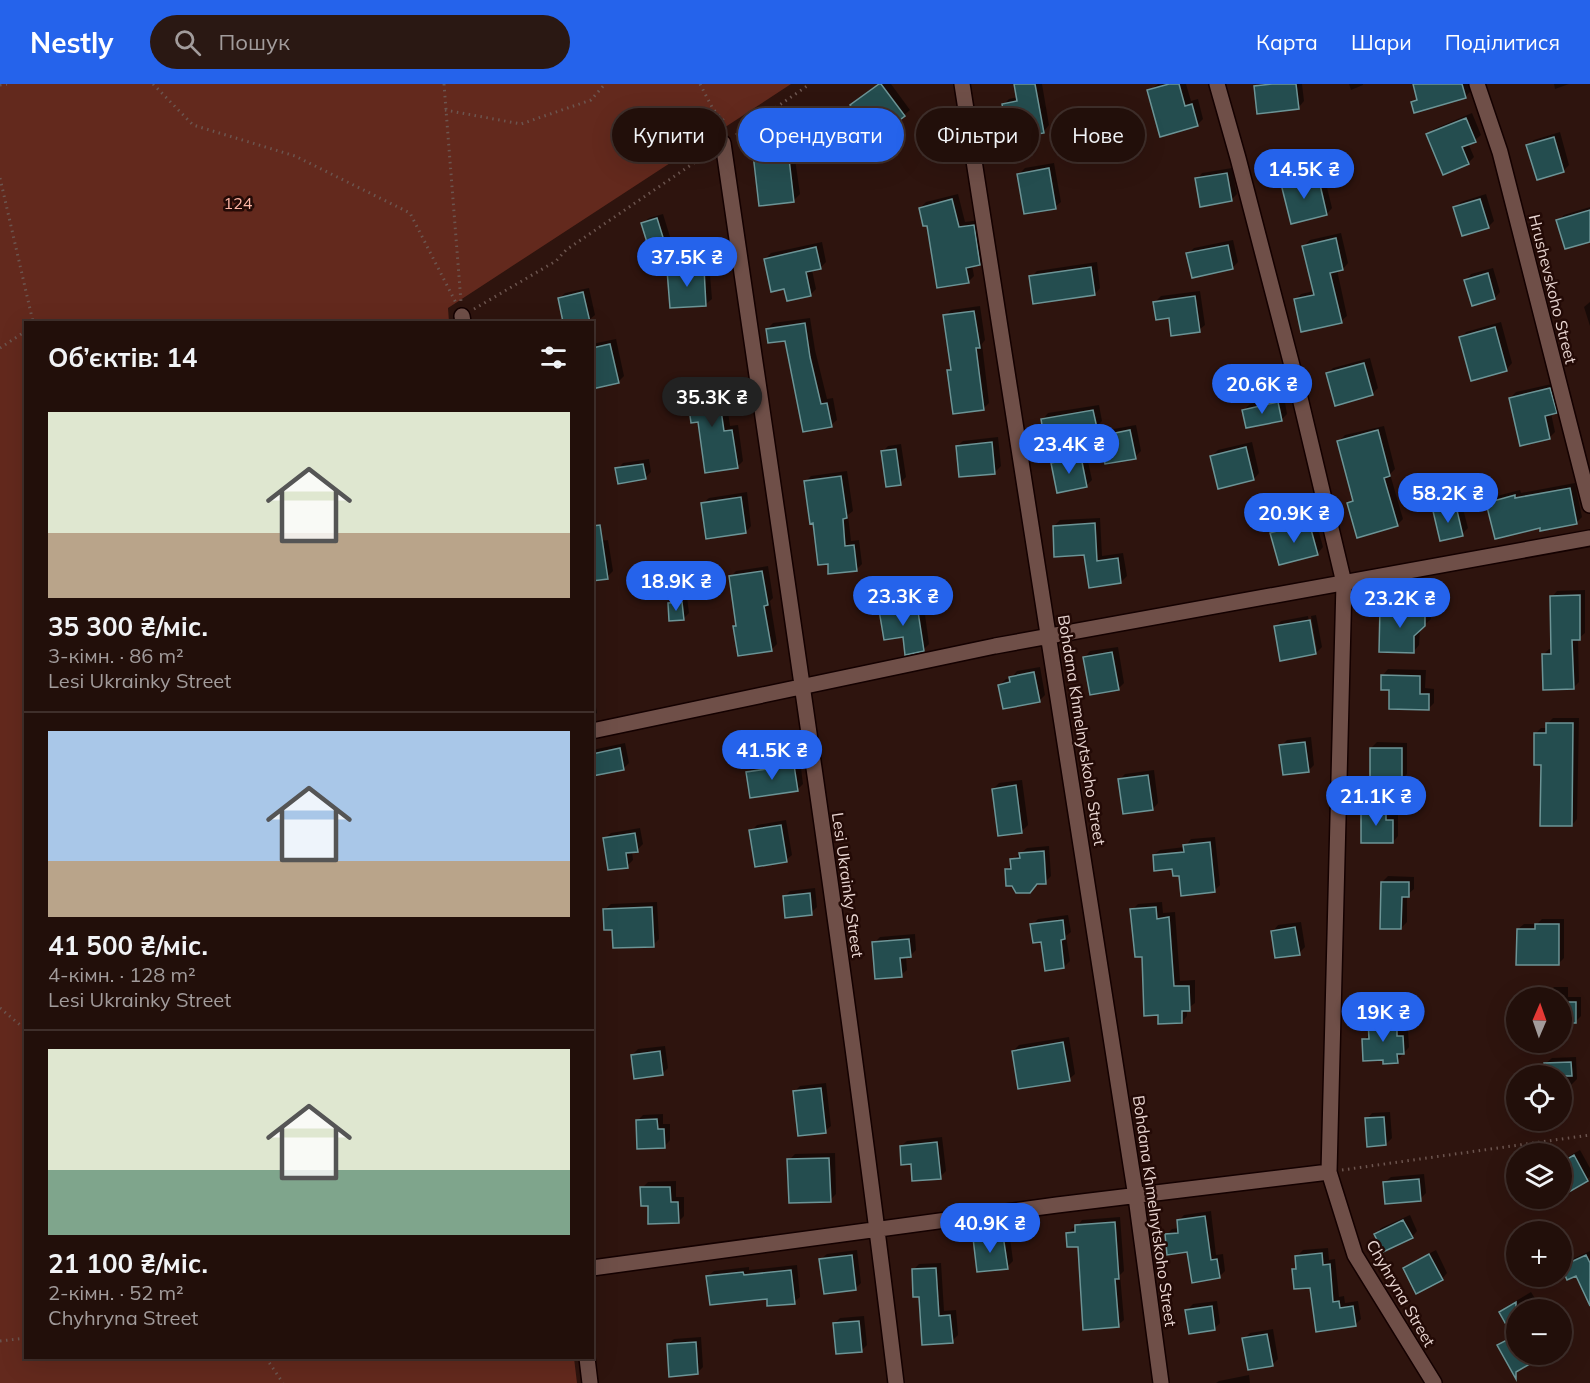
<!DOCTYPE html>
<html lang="uk">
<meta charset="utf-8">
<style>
body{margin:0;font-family:Mulish,sans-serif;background:#2a1813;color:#f1f3f6;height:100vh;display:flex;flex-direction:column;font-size:22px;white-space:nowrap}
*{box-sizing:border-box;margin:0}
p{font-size:20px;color:#a29c9c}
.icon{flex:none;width:33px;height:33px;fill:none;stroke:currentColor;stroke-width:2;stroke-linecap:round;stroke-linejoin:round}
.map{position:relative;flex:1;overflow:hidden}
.sheet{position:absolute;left:24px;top:237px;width:570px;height:1038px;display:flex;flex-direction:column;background:#220f0a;border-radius:0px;box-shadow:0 6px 24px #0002,0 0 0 2px #3f2f2b}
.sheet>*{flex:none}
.top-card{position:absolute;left:612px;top:24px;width:570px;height:54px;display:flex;gap:12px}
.needle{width:39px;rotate:2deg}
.buttons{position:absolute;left:1506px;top:903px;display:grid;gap:12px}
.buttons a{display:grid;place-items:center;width:66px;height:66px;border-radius:50%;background:#220f0a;box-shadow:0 6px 24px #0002,0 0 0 2px #3f2f2b;font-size:30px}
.price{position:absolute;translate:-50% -51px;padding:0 14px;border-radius:21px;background:#2563eb;color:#fff;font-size:20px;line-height:39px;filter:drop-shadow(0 2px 3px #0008)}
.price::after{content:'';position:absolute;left:50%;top:36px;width:18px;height:14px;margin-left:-9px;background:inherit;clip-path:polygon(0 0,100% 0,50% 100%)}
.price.on{background:#222;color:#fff}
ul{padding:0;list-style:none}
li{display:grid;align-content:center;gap:12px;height:318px;padding:0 24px}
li+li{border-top:2px solid #3f2f2b}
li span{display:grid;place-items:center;height:186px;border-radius:0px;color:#555}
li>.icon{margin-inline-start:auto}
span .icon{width:108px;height:108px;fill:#fffc;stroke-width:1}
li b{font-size:26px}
h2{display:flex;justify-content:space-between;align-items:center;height:72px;padding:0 24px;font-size:26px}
.pill{padding:0 21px;border-radius:27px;background:#220f0a;box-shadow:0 6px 24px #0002,0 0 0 2px #3f2f2b;font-size:21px;line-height:54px}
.pill.on{background:#2563eb;color:#fff}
header{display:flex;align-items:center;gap:36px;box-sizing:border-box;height:84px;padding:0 30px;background:#2563eb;color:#fff}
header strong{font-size:28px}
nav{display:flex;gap:33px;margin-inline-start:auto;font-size:21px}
.search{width:420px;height:54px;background:#2a1813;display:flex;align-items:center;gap:15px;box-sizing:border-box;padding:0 21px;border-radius:33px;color:#a29c9c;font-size:22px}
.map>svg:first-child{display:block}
.green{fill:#63291d}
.shadow{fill:#0007}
.building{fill:#244d4f;stroke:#6c9496;stroke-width:1.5}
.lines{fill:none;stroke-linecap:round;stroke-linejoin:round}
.minor-casing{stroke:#140100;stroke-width:18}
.path{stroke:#6c554f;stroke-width:3;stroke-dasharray:1.5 4.5;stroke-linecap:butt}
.minor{stroke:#6f4f48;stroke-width:15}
.labels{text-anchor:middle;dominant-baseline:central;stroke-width:5;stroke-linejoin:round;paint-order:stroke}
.park-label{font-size:16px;fill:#fcb5a5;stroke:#230a06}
.street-label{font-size:16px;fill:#e9d6d2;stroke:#230a06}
</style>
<header>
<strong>Nestly</strong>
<div class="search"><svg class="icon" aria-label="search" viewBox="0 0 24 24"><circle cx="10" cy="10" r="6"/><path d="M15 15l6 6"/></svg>Пошук</div>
<nav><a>Карта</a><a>Шари</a><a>Поділитися</a></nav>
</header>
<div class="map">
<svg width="1590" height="1299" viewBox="0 0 1590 1299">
<rect width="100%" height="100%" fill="#2e140e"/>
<path class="green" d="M0,0h791l-343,224 1,14h-423v1036h548l3,25h-577z"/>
<path class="shadow" d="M879,0h12l19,26 -6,5 -47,-15z
M1016,0h26l7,41 -5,6 -41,-26 6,-6 9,-2z
M1158,0h28l5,17 7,-2 5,20 -6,6 -48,-34z
M1258,0h44l2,17 -5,6 -44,-20z
M1349,0h14v1l-12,5z
M1414,0h55l2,7 -6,6 -52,5 5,-5z
M1554,0h15l-14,5z
M1472,29l9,22 -6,5 -7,3 6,14 -6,6 -40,-28 6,-6z
M1560,48l9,33 -5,5 -26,8 -10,-32 6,-6z
M793,61l7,49 -6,6 -39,-45 5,-6z
M1054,79l7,39 -6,5 -36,-33 6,-6z
M1232,84l5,26 -6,6 -34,-21 5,-6z
M1323,87l9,37 -5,6 -44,-29 6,-6z
M958,110l7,28 15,-2 6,38 -6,6 -8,1 2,11 -6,6 -39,-58 -9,-16 6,-6z
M1486,110l8,27 -6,6 -33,-19 6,-6z
M1590,123v33l-32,-19 6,-6z
M663,130l8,26 -6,6 -22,-23 6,-5z
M1341,149l7,30 -5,6 -6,1 10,46 -6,5 -46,-21 6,-6 13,-3 -10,-45 6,-6z
M1233,156l5,22 -6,6 -44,-14 6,-6z
M822,158l4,20 -6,6 -8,2 4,19 -5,5 -26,-7 -20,-28 6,-6z
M1097,178l3,26 -5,6 -64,-17 6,-6z
M709,179l3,36 -6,5 -37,-33 6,-6z
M1493,184l7,24 -5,6 -29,-18 5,-6z
M589,204l6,27 -6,5 -24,2 -6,-23 6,-6z
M1200,207l5,34 -6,5 -29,-13 -15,-15 6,-6z
M1590,218v24l-6,-19z
M980,222l5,34 -3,4 7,59 -6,6 -34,-38 4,-4 -8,-51 6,-6z
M810,234l5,32 12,49 6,-1 4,22 -6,5 -45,-86 -19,-10 6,-6z
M1501,238l11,41 -5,6 -35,10 -11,-41 5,-6z
M616,255l8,37 -6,6 -26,5v-43z
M1370,274l8,30 -6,6 -44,-21 5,-5z
M723,293l7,49 8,-1 5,36 -6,6 -38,-46 -11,-34 5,-6z
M1556,299l6,23 -6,6 -5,1 4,19 -6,6 -39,-40 6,-6z
M1284,313l3,17 -6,6 -37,-10 6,-6z
M1099,321l3,16 -6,6 -53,-8 5,-6z
M1136,341l5,26 -6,6 -33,-21 6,-6z
M1384,342l11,43 -5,5 13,45 -6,6 -48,-22 5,-4 -15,-58 6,-6z
M998,353l3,29 -6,6 -38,-26 6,-5z
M1252,358l7,31 -5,6 -42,-23 6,-6z
M901,360l5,33 -6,6 -18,-31 6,-6z
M1086,368l6,28 -6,6 -33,-22 6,-6z
M649,375l2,13 -6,6 -28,-9 6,-6z
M847,387l6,40 -5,4 3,26 8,-1 3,24 -6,6 -27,-8 -14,-41 -9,-40 5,-5z
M1575,399l7,34 -6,6 -35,3 -54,-23 6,-6 27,-7 1,3z
M747,408l4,34 -5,6 -43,-29 6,-5z
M1461,417l7,27 -6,6 -27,-23 5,-5z
M1100,434l2,38 21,-3 4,23 -6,6 -67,-56 6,-6z
M1315,434l8,29 -5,6 -38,11 -8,-31 6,-5z
M608,456l5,31 -6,6 -15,-35z
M768,482l5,32 -3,3 7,43 -6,6 -36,-23 3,-3 -8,-47 6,-6z
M1585,506v43l-7,6 1,43 -6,6 -30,-33 6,-6h3v-52l5,-6z
M687,513l2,16 -6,6 -14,-16 6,-5z
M923,516l6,44 -6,6 -19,-14 -23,-26 6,-5z
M1387,518h44v17l-11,10 -1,16 -5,6 -33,-43z
M1316,531l6,32 -6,6 -35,6 -6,-32 6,-6 27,-5 6,34h3l-6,-34z
M1118,563l6,36 -6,6 -33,-32 5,-6z
M1040,583l5,28 -6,6 -39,-16 6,-6 5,-1 6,-7z
M1388,585l38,1 -1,18 9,1v14l-6,6 -37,-21 -8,-13z
M595,618l2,11 -5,3v-13z
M1553,634h26l-2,101 -5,6 -30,-61 -7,-30 6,-6h6v-4z
M1311,653l3,28 -6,6 -27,-25 6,-6z
M1377,658l30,1v31l-6,6 -30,-32z
M625,659l4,20 -6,6 -31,6v-25z
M800,676l3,24 -6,6 -50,-18 6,-6z
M1154,686l4,33 -5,6 -34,-29 6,-6z
M1022,696l6,45 -6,6 -29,-42 6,-6z
M1368,721h23v10h7v21l-5,6 -31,-31z
M786,736l6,35 -6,5 -35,-29 6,-6z
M640,744l3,16 -6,6 -5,1 1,9 -6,6 -22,-28 6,-5z
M1215,753l5,48 -6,6 -60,-36 6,-5 25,-3 6,-8z
M1049,762l2,30 -6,6 -32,2 -7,-14 6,-6v-4l15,-12z
M1388,792l26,1v12l-7,6v27l-6,6 -19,-46z
M815,804l2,19 -6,6 -27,-16 6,-6z
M657,818l2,37 -6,6 -39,-16 -9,-20 6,-5z
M1162,818l1,11 12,-1 5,69 15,-1v23l-8,6v7l-5,6 -39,-67 -11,-45 6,-6z
M1068,831l3,17 -5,4 4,25 -6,6 -32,-42 6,-6z
M1542,835h22v39l-6,6 -40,-35 6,-5h13z
M1301,838l4,25 -6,6 -26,-22 5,-6z
M915,850l1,16 -6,6h-4l1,14 -6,5 -27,-32 6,-6z
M1554,903h14v10h13v19l-6,6 -13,-1v-23h-14v-5z
M1375,930h16l1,6 10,-1 1,12 5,-1 1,17 -12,14 -12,-3 -21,-18 6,-7 -1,-13z
M1069,953l6,37 -6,5 -56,-28 6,-6z
M665,962l3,22 -6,6 -30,-19 6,-6z
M1576,973l1,22 -6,6h-9v-9l-16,-13 6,-5z
M826,999l5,43 -6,5 -31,-39 6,-6z
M1390,1028l2,26 -6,6 -19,-25 5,-6z
M663,1030v10h7v16l-5,6 -28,-25 6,-6z
M942,1053l4,34 -6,6 -28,-15 -11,-16 6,-5z
M1580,1066l10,18v9l-25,15 -3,-7v-25z
M835,1069l1,41 -6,6 -41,-40 6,-6z
M1424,1090l2,19 -6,6 -35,-17 6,-5z
M676,1097v16h8v19l-6,6 -29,-18 -7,-16 6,-6z
M1211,1127l5,44 7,-1 2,17 -6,6 -53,-42 6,-6 7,-1 -1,-7 6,-6z
M1410,1131l7,16 -5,6 -36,-3 5,-6z
M1120,1133l4,54 -4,4 4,45 -6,5 -38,-80 -12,-12 6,-6h3l5,-7z
M1009,1146l4,31 -6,6 -32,-28 5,-6z
M1328,1164l1,12 6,-1 4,38 5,-1 1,7 13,-2 3,18 -6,6 -61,-55 4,-4 -1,-10 6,-6z
M857,1166l4,33 -6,6 -34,-30 6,-5z
M1436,1166l11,23 -5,6 -37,-11 6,-5z
M1590,1167v35l-13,-12 -14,-7 5,-6z
M941,1179l3,48 12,-1 2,25 -6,6 -32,-46 -7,-25 6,-6z
M797,1181l3,32 -6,5 -26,-5 -60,-21 6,-5 35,-4v3z
M1531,1208l11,18h-26v44l-2,18 -15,-26 14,-11 -13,-22 6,-6z
M1217,1217l3,22 -6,6 -27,-19 6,-6z
M864,1232l3,29 -6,6 -27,-27 6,-6z
M1273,1245l5,30 -6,6 -28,-26 6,-6z
M701,1253l2,30 -6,6 -29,-29 6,-5z
M1249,1291l1,8h-34l3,-2z"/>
<path class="building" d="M879,0h2l24,32 -31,23 -24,-34z
M1014,0h21l9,49 -36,6 -6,-35 15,-3z
M1169,0h10l6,22 7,-2 6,22 -38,11 -13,-47z
M1272,0h24l3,25 -42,5 -3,-28z
M1413,0h49l4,14 -52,15 -3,-11 6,-2z
M1466,34l10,24 -14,5 7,17 -26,11 -17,-41z
M1554,53l10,35 -27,8 -11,-35z
M788,66l6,52 -35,4 -6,-52z
M1049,84l7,41 -32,5 -7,-40z
M1227,89l5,28 -32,6 -5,-29z
M1318,92l9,39 -36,9 -10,-40z
M952,115l7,28 15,-2 6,40 -14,3 3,15 -32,5 -10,-62h-4l-4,-18z
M1480,115l9,29 -27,8 -9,-29z
M1590,126v32l-25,7 -9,-29z
M657,134l9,29 -16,5 -9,-29z
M1336,154l7,32 -13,3 12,50 -41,9 -7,-33 20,-4 -12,-49z
M1228,161l5,24 -41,9 -6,-25z
M816,163l5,22 -15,3 5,24 -24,5 -3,-12 -13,3 -7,-33z
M1091,183l4,28 -62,9 -4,-28z
M704,184l2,38 -36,2 -3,-38z
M1488,189l7,26 -23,7 -8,-26z
M583,208l7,30h-27l-5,-24z
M1195,212l5,36 -29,4 -2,-18 -13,2 -3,-18z
M974,227l6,37h-4l8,62 -31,4 -6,-44h4l-8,-55z
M805,239l5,34 11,47 6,-1 5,24 -29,5 -18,-91 -17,2 -2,-14z
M1495,243l12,44 -36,10 -12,-44z
M610,260l9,39 -27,6v-41z
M1364,279l9,32 -38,11 -9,-33z
M717,298l7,49 8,-1 6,38 -33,5 -7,-51 -7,1 -5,-37z
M1550,304l7,25 -12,3 5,23 -30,7 -11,-48z
M1278,318l4,19 -36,7 -4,-18z
M1093,326l4,18 -53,9 -3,-18z
M1130,346l6,29 -31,5 -5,-28z
M1378,346l12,46 -6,2 14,48 -41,12 -10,-35 6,-2 -16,-60z
M992,358l3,32 -36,3 -3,-31z
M1246,363l8,33 -36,9 -8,-33z
M896,365l5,36 -15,2 -5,-36z
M1081,373l6,30 -30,6 -6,-30z
M643,380l3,15 -28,5 -3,-16z
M841,392l6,42 -4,1 2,27 9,-1 3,26 -29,3v-10l-10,1 -5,-42 -3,1 -6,-43z
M1570,404l7,36 -37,7v-3l-45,11 -9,-36 29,-8v3z
M741,413l5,36 -40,6 -5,-36z
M1456,422l7,30 -23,5 -7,-30z
M1309,438l9,33 -39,10 -9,-32z
M1095,439l2,38 21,-3 3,25 -32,5 -5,-33 -30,2 -1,-31z
M600,441l8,54 -16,2v-55z
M762,487l6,34 -4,1 8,45 -34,5 -5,-30h3l-7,-50z
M1580,511v45h-8l2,49 -31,1 -1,-36h9l-1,-58z
M682,518l2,18 -15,1 -1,-18z
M917,521l7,46 -19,4 -2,-18 -19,3 -5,-30z
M1380,523l45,1v18l-11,10v17l-35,-1z
M1310,536l6,34 -36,7 -6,-35z
M1112,568l7,38 -29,5 -7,-38z
M1034,588l6,30 -37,7 -5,-24 12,-3 -1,-5z
M1381,591l39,1v18h9v16l-40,-1v-19h-8z
M1546,639h27l-1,103h-32l1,-61h-7v-32h12z
M1305,658l4,30 -26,3 -4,-30z
M620,664l4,22 -32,6v-22z
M1370,664h32v34l-32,-1z
M794,681l4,26 -48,7 -4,-26z
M1148,691l5,35 -30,4 -5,-35z
M1016,701l6,48 -24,3 -6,-47z
M1361,726h25v10h7v23h-32z
M781,741l6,37 -32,5 -6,-37z
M635,749l3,19 -12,1 2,15 -20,2 -5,-32z
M1210,758l5,50 -34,4 -2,-20h-6l-1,-7 -18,2 -1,-16 31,-3 -1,-7z
M1044,767l2,33h-9l-7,9h-14l-4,-7h-6l-1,-17h6l-1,-10 10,-1 -1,-5z
M1381,798h28v15h-7l-1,32h-21z
M810,809l2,22 -27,3 -2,-22z
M652,823l2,40 -41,1 -1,-18h-8l-1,-21z
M1156,823l1,12 12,-2 5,69h15l1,25h-8v12l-24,1v-9l-14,1 -2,-59h-7l-5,-48z
M1063,836l2,19 -4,1 3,28 -19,3 -4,-29 -8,1 -3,-19z
M1535,840h24v41h-43l1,-36h18z
M1295,843l5,28 -25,3 -4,-27z
M909,855l2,18 -11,1 2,19 -27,2 -3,-37z
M1562,918h14v21h-14z
M1386,935v6l11,-1v12h6l1,18h-7l1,9 -15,1v-4l-20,1 -1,-22h7l-1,-19z
M1063,958l7,39 -52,8 -6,-38z
M660,967l3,24 -29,4 -3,-24z
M1571,978l1,14h-27l-1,-13z
M821,1004l5,45 -28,3 -5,-45z
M1384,1033l2,28 -19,2 -2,-29z
M657,1035l1,10h6l1,19 -28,1 -1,-29z
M937,1058l4,37 -29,2 -1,-17 -10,1 -1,-19z
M1574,1071l14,26 -26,15v-34z
M829,1074l2,44 -42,1 -2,-44z
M1419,1095l2,22 -36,3 -2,-22z
M640,1103h30l1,15h7l1,21 -31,1v-18h-7z
M1205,1132l6,44 6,-1 3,19 -28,5 -5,-31 -20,3 -2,-21 13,-1 -1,-13z
M1403,1136l10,18 -30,14 -9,-18z
M1115,1138l4,57h-4l4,48 -36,3 -5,-83h-11l-1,-14 9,-1v-7z
M1003,1151l5,34 -31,3 -4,-34z
M1322,1169l1,12 7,-1 3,38 6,-1 1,7 13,-2 3,20 -40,6 -6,-44 -16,1 -2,-20h4l-1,-13z
M1429,1170l14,26 -27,14 -13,-26z
M852,1171l4,35 -32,4 -5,-35z
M1586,1171l4,8v43l-14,-30 -9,4 -5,-12v-2z
M936,1184l3,48 11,-1 3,28 -31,2 -3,-48h-6l-1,-28z
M791,1186l4,34 -28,2v-7l-57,6 -4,-29 37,-4 1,3z
M1516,1218v52h31l-31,18v7l-19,-34 16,-8 -14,-25z
M1212,1222l3,24 -26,4 -4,-24z
M859,1237l3,31 -26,2 -3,-31z
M1267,1250l6,32 -25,4 -6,-32z
M696,1258l2,32 -29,3 -2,-33z"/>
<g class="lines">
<defs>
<path id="minor" d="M962,0l174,1113 25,186
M1217,0l21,74 58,223 48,202 -15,589 26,83 79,128
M1477,0l23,68 90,353
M723,59c60,413 123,826 173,1240
M462,232l1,6
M592,647l403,-85 595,-108
M592,1184l465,-63 272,-33
M587,1274l3,25"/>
</defs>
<use href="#minor" class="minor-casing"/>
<path class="path" d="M153,0l40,41 102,31 115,57 46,90
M444,0l17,218
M700,0l13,25 10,11 2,9
M0,1l7,-1
M445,26l76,14 70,-24 14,-16
M736,51l74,-51
M0,94l33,144
M474,225l82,-48 10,-11 144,-98
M0,264l26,-17
M0,924l26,22
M1342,1086l248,-35
M0,1257l26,-3
M266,1274l17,25"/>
<use href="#minor" class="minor"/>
</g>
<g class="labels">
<g class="park-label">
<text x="238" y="119">124</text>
</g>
<g class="street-label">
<text transform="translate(1553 205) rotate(76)">Hrushevskoho Street</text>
<text transform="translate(1082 646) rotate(81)">Bohdana Khmelnytskoho Street</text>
<text transform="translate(848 801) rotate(82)">Lesi Ukrainky Street</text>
<text transform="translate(1155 1127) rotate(82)">Bohdana Khmelnytskoho Street</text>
<text transform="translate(1401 1209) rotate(60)">Chyhryna Street</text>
</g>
</g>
</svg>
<div class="buttons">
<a><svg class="needle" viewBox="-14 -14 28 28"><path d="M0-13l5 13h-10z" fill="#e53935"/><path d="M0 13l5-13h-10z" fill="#a29c9c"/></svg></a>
<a><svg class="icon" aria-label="locate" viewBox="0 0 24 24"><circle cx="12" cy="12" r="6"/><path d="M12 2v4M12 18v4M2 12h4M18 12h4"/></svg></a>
<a><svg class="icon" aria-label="layers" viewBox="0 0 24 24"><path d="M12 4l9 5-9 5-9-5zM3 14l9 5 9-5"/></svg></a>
<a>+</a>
<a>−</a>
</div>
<b class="price" style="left:1304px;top:116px">14.5K ₴</b>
<b class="price" style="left:687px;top:204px">37.5K ₴</b>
<b class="price" style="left:1262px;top:331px">20.6K ₴</b>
<b class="price on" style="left:712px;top:344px">35.3K ₴</b>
<b class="price" style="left:1069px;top:391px">23.4K ₴</b>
<b class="price" style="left:1448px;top:440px">58.2K ₴</b>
<b class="price" style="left:1294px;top:460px">20.9K ₴</b>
<b class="price" style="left:676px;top:528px">18.9K ₴</b>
<b class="price" style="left:903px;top:543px">23.3K ₴</b>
<b class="price" style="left:1400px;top:545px">23.2K ₴</b>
<b class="price" style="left:772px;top:697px">41.5K ₴</b>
<b class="price" style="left:1376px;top:743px">21.1K ₴</b>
<b class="price" style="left:1383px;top:959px">19K ₴</b>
<b class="price" style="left:990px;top:1170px">40.9K ₴</b>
<div class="top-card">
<a class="pill">Купити</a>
<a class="pill on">Орендувати</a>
<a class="pill">Фільтри</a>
<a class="pill">Нове</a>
</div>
<section class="sheet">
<h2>Об’єктів: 14<svg class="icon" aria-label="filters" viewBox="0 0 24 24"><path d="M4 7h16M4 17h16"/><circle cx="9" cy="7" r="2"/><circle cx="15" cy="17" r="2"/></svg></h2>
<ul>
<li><span style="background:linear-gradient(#dfe7d0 65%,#b9a48a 0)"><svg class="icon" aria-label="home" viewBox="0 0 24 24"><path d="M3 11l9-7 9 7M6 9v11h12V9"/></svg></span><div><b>35 300 ₴/міс.</b><p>3-кімн. · 86 m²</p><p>Lesi Ukrainky Street</p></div></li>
<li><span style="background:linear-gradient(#a9c7e8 70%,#b9a48a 0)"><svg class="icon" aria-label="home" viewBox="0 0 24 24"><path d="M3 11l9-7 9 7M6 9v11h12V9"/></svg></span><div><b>41 500 ₴/міс.</b><p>4-кімн. · 128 m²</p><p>Lesi Ukrainky Street</p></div></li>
<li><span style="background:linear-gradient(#dfe7d0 65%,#7fa58c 0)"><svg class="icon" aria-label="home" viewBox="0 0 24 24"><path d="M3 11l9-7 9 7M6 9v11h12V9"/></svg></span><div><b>21 100 ₴/міс.</b><p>2-кімн. · 52 m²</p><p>Chyhryna Street</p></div></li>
</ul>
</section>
</div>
